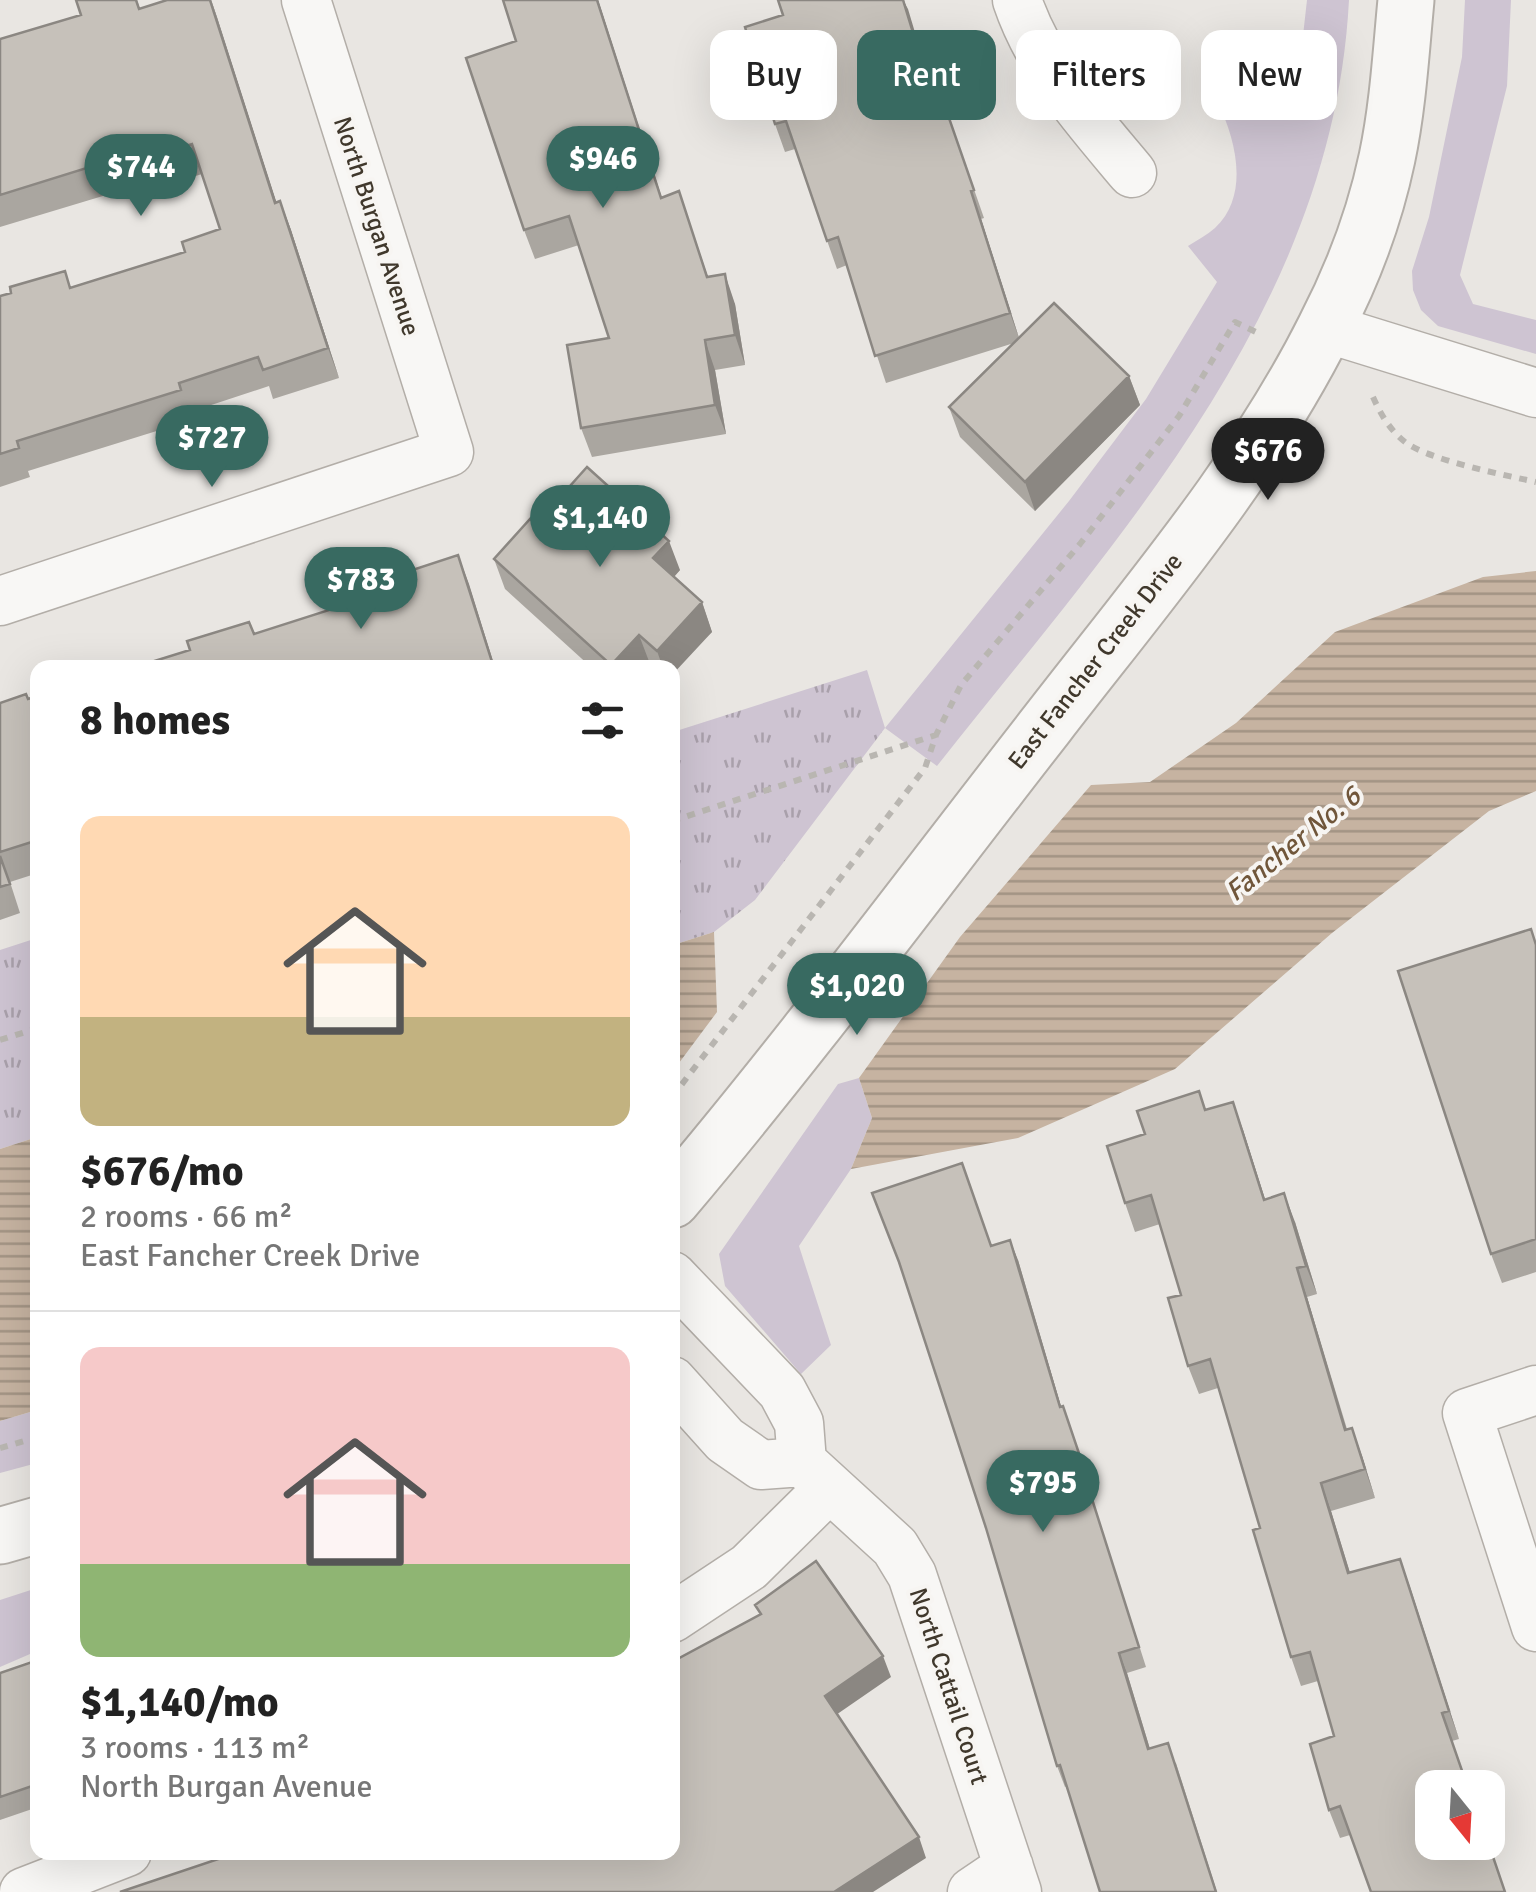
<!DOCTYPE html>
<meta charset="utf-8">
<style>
body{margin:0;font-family:Signika,sans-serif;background:#f2f2f2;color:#222;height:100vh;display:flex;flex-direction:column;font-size:38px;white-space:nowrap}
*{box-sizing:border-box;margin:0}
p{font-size:32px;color:#767676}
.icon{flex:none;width:55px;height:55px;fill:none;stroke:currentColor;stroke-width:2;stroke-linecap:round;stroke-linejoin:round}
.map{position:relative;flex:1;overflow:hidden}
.details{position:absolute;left:30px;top:660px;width:650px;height:1200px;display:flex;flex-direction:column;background:#fff;border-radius:20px;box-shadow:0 10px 40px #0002}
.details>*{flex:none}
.hud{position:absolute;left:710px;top:30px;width:675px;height:90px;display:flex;gap:20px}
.needle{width:65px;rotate:162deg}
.controls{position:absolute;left:1415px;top:1770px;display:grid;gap:20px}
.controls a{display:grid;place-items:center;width:90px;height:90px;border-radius:20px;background:#fff;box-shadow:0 10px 40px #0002;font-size:50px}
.price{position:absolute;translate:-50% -85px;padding:0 22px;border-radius:35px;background:#386a61;color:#fff;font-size:32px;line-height:65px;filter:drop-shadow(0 2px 5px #0008)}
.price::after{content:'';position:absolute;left:50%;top:60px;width:30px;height:22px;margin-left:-15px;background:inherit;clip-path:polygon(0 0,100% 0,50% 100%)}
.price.active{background:#222;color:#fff}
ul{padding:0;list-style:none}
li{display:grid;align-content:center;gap:20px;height:530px;padding:0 50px}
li+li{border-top:2px solid #e0e0e0}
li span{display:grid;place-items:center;height:310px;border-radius:20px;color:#555}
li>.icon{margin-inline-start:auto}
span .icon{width:180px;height:180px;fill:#fffc;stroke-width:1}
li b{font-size:42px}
h2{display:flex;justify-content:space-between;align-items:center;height:120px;padding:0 50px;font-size:42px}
.chip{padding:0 35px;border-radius:20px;background:#fff;box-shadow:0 10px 40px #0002;font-size:35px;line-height:90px}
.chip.active{background:#386a61;color:#fff}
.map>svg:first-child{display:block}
.grass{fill:url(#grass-tufts)}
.park{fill:#cec4d2}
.water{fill:url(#water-rules)}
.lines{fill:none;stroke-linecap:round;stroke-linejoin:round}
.minor-casing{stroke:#b3aea8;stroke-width:51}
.tertiary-casing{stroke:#b3aea8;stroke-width:59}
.path{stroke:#b9b6b1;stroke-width:6;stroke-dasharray:8 8;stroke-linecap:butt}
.minor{stroke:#f8f7f5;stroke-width:48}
.tertiary{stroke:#f8f7f5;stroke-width:55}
.wall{fill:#aaa6a0}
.shaded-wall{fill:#8b8782}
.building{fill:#c6c1ba;stroke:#8b8782;stroke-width:2.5}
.labels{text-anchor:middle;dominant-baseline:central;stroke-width:8;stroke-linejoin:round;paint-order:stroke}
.street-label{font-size:25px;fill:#40382c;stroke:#f7f5f2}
.water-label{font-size:28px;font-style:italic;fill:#70563a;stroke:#f7f5f2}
</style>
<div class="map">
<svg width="1536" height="1892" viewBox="0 0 1536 1892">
<defs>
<pattern id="grass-tufts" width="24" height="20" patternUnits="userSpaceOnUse" patternTransform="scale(2.5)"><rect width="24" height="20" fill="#cec4d2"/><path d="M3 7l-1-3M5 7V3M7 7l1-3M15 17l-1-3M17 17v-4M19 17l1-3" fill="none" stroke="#a9a0ab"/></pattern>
<pattern id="water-rules" width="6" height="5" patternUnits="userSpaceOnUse" patternTransform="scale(2.5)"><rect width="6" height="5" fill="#c6b3a1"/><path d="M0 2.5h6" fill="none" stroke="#a29383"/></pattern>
</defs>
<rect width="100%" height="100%" fill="#e9e6e2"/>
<path class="grass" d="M867,670l18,58 -130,172 -41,32 -41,13v-213z
M37,938v199l-37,12v-199z"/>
<path class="park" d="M1307,0h42c-16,308 -231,537 -412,766l-52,-38 184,-227 77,-102 71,-117 -29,-36c9,-6 19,-11 27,-18 35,-33 21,-88 3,-125l80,-23z
M1465,0h46l-4,86 -47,189 13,29 63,16v34l-98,-28 -17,-16 -8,-20 -1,-19 17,-54 33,-160z
M859,1078l13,40 -21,51 -52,77 32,99 -30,29 -76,-88 -6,-32 119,-170z
M37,1410v53l-37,10v-52z
M37,1588v63l-37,16v-67z"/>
<path class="water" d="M1536,571v220l-47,20 -157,122 -157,136 -157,69 -167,31 21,-51 -13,-40 101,-141 131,-152 59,-3 86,-59 99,-91 148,-55z
M714,932l3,80 -44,59v-126z
M37,1137v273l-37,11v-272z"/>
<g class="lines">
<defs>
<path id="minor" d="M1017,0c23,68 70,119 115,173
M1326,328l210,65
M0,601l449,-149 -143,-452
M672,1276l110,115 17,32 3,39 93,85 17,28 105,317
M672,1381l53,59 36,25 41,-3
M1536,1390l-69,23 69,214
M672,1618l77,-51 80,-79
M24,1892l103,-40
M972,1892l37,-25"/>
<path id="tertiary" d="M672,1200c131,-155 251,-317 375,-476 98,-127 206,-252 278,-396 27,-52 50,-113 62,-170 11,-52 14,-106 19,-158
M0,1536l38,-11"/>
</defs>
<use href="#minor" class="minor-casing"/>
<use href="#tertiary" class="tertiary-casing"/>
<path class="path" d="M1373,397c8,18 17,33 32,45 23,18 100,33 131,40
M672,821l264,-86
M0,1040l38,-12
M672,1097l253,-329 11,-33 25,-50 119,-141 99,-128 56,-94 23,11
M0,1448l38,-11"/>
<use href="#minor" class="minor"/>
<use href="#tertiary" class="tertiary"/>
</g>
<path class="wall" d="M137,0l3,9 71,-9 65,202 4,-1 11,29 48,148 -66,21 -4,-13 -79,26 2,8 -164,51 2,6 -30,10v-191l71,-9 114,-35 35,-23 -18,-55 -63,20 -3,-8 -136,41v-188z
M503,0h95l64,198 17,-7 29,86 27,27 10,61 -30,5 11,64 -134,23 -11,-29 28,-90 -30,-93 -44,14 -11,-29 -8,-189z
M778,0h126l29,94 7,-2 44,126 -3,1 38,119 110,38 11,29 -105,106 -75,-74 -11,-30 65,-64 -128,40 -39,-118 -10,4 -42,-120 -10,3 -10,-28 8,-109z
M536,524l144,46 -6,7 28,25 10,30 -40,36h-19l-3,-4 -3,4h-55l-87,-79 -11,-30z
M38,696v177l-28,9 10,31 -20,7v-217z
M1536,943v329l-34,11 -11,-29z
M1199,1091l7,19 37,20 22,69 30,23 22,72 -10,3 40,132 15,27 13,42 -44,13 19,62 50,-14 59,180 -7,2 -102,94 -10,3 -11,-28 5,-74 -16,-55 -17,5 -10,-29 -31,-129 -42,-140 -19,6 -11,-28 -7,-71 -21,-71 -25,8 -10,-29 20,-69z
M991,1246l27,14 43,146h2l32,91 -3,1 54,169 -19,6 23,76 26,14 41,129h-117l-33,-106 -2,1 -8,-21z
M672,1521l7,16 -7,4z
M38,1670v137l-38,13v-147z"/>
<path class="shaded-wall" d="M211,0l6,17 69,215 -11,-29z
M597,0h1l73,228 -10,-30z
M903,0l5,9 34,114 -10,-28z
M971,191l10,28 39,122 -10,-28z
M280,201l11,29 48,148 -11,-30z
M725,274l10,30 10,61 -10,-30z
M705,340l10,30 11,64 -11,-29z
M1129,376l11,29 -105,106 -10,-29z
M669,541l11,29 -16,18 -11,-30z
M458,555l11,29 26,84h-1z
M702,602l10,30 -40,43v-7h-9l-6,-17z
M639,635l11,29 -3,4h-35l-1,-3z
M1233,1102l10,28 31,98 -10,-28z
M1284,1193l11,29 22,72 -11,-28z
M1010,1240l8,20 49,167 -7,-20z
M1297,1268l10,29 48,161 -10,-28z
M1352,1428l10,28 13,42 -10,-29z
M1321,1483l10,28 28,91 -11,-29z
M1400,1559l10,28 49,152 -10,-28z
M1119,1653l8,20 29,96 -8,-20z
M883,1656l8,21 -58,40 -8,-21z
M919,1837l7,21 -53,34h-39z"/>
<path class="building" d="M76,0h60l3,9 28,-9h43l65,203 5,-2 48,147 -65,22 -5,-13 -79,26 2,7 -164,51 2,7 -19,6v-158l11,-3 -1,-6 55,-16 5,17 115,-36 -3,-10 38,-13 -28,-85 -64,20 -3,-8 -125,39v-156l81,-24z
M503,0h94l64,198 18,-7 28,86 18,-3 10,61 -30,5 10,65 -134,23 -14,-83 42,-7 -40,-122 -45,14 -58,-172 50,-17z
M778,0h125l29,95 8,-3 34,98 -3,1 39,122 -135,43 -37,-119 -11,4 -41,-120 -11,3 -30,-97 38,-12z
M1054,303l75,73 -104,106 -76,-75z
M587,467l82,74 -16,17 49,44 -45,49 -18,-16 -28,30 -117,-106 36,-40 6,5z
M458,555l36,113h-362l58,-18 -3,-9 62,-19 5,12 144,-46 -4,-12z
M26,694l2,5 10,-3v144l-38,12v-149z
M0,856l10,28 -10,3z
M1531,929l5,16v294l-45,15 -93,-283z
M1199,1091l6,19 28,-8 31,98 20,-7 22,73 -9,2 48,162 7,-2 13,41 -44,14 27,90 52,-14 49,152 -7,2 26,75h-36v54h56l17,50h-134l-31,-86 -11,4 -19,-66 24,-8 -24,-84 -19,5 -38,-127 7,-2 -50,-169 -22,7 -20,-68 13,-3 -30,-100 -26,8 -18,-57 38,-12 -8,-23z
M962,1163l29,83 19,-6 50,167 3,-1 24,71h-2l54,170 -20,6 29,96 20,-6 48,149h-116l-40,-127 -3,1 -71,-238 -87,-266 -27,-69z
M816,1561l67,95 -58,40 94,141 -85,55h-714l119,-40h433v-190l89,-48 -6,-9z
M32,1662l3,9 3,-1v114l-38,13v-124z"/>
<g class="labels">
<g class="street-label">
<text transform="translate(377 226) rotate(72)">North Burgan Avenue</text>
<text transform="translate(1095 661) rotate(-52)">East Fancher Creek Drive</text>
<text transform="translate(949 1686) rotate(72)">North Cattail Court</text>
</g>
<g class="water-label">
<text transform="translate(1293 844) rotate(-39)">Fancher No. 6</text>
</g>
</g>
</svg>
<div class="controls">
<a><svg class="needle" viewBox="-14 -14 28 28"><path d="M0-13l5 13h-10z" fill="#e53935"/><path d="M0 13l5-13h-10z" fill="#767676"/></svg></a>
</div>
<b class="price" style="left:603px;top:211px">$946</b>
<b class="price" style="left:141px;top:219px">$744</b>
<b class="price" style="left:212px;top:490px">$727</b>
<b class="price active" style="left:1268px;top:503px">$676</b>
<b class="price" style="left:600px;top:570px">$1,140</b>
<b class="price" style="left:361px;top:632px">$783</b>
<b class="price" style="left:857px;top:1038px">$1,020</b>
<b class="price" style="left:1043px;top:1535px">$795</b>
<div class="hud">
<a class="chip">Buy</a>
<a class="chip active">Rent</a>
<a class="chip">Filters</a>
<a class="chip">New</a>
</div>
<section class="details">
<h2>8 homes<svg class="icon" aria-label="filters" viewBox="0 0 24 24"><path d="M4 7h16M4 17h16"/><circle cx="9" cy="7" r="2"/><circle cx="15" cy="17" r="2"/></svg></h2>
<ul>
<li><span style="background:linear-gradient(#ffd9b3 65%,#c2b280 0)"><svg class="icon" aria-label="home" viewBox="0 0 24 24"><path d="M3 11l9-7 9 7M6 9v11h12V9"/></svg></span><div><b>$676/mo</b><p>2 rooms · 66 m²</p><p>East Fancher Creek Drive</p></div></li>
<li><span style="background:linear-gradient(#f6c9c9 70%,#8fb573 0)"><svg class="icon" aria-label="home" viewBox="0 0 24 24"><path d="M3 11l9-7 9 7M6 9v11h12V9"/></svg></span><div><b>$1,140/mo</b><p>3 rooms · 113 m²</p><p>North Burgan Avenue</p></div></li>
</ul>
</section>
</div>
